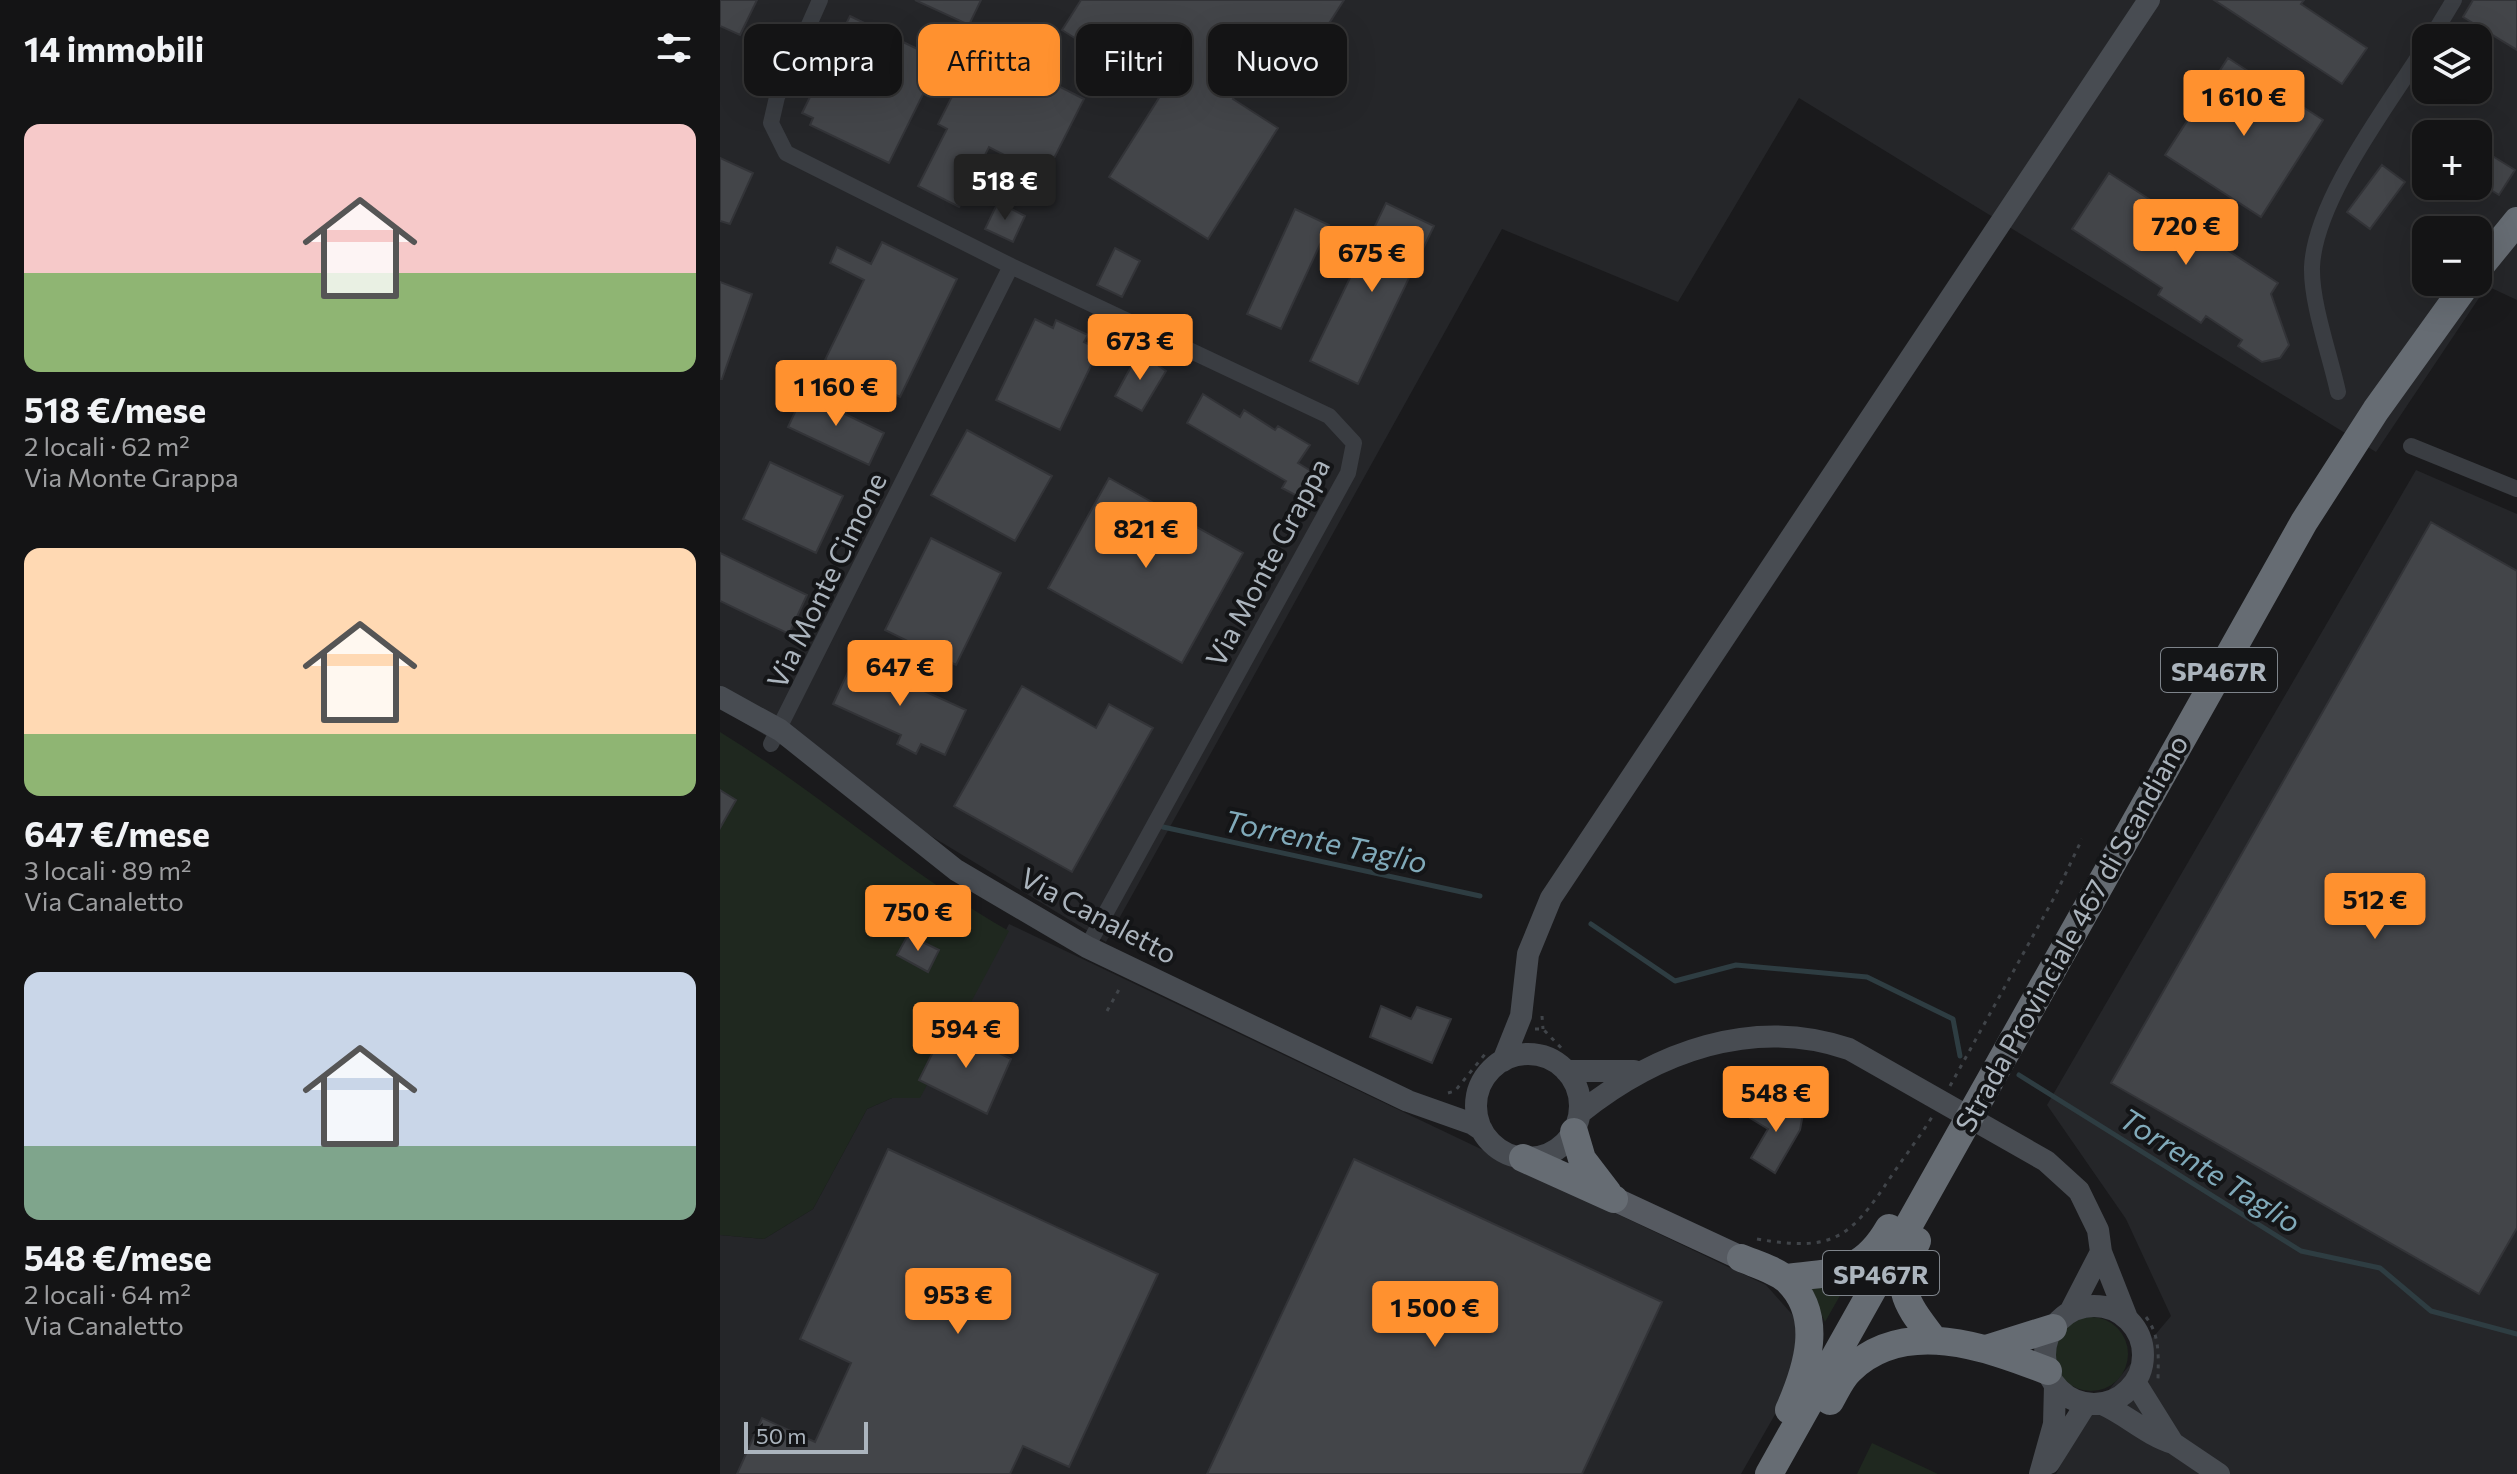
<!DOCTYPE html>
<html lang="it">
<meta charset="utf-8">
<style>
body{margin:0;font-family:Commissioner,sans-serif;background:#1d1d1e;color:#f1f3f6;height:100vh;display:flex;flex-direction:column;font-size:30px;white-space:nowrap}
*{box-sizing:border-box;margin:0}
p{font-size:26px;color:#9d9ea0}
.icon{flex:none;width:44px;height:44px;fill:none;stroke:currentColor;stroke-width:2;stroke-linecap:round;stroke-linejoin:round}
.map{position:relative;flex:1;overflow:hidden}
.drawer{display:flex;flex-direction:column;background:#141415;width:720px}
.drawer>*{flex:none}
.banner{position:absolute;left:24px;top:24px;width:760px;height:72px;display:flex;gap:16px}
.fabs{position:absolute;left:1692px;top:24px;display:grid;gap:16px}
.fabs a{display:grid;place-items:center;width:80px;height:80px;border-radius:16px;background:#141415;box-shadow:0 8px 32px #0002,0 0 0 2px #333334;font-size:40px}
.scale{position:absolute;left:24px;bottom:20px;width:124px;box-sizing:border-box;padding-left:8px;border:4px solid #abb4bd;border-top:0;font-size:22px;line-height:28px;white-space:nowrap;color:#abb4bd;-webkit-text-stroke:6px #141517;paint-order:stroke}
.price{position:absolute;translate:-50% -68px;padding:0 18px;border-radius:8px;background:#ff912f;color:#111;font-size:26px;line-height:52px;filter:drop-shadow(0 2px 4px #0008)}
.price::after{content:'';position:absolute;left:50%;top:48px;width:24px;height:18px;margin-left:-12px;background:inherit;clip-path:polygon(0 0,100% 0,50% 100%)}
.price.active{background:#222;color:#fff}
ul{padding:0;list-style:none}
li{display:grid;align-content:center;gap:16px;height:424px;padding:0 24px}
li span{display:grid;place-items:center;height:248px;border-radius:16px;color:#555}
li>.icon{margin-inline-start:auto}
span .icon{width:144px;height:144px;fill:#fffc;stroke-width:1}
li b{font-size:34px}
h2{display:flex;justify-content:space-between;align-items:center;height:96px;padding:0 24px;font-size:34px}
.tag{padding:0 28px;border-radius:16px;background:#141415;box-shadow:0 8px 32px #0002,0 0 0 2px #333334;font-size:28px;line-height:72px}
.tag.active{background:#ff912f;color:#111}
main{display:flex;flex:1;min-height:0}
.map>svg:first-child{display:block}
.built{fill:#252629;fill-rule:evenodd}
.green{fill:#1f281f}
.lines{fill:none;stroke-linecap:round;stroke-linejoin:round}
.stream{stroke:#2e3d42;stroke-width:5}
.building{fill:#434549;stroke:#333438;stroke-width:2}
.path{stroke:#404449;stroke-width:3;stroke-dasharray:4 6;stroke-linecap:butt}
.street{stroke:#3a3d42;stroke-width:16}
.secondary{stroke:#484c52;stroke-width:22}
.primary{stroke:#565a61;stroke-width:24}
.highway{stroke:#666c73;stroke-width:28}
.labels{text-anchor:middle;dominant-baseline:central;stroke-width:8;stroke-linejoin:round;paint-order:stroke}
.shield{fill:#141517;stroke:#7e848b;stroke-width:2}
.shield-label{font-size:26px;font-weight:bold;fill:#abb4bd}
.street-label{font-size:28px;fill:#abb4bd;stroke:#141517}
.water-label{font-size:30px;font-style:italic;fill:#80aaba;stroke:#141517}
</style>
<main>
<section class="drawer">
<h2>14 immobili<svg class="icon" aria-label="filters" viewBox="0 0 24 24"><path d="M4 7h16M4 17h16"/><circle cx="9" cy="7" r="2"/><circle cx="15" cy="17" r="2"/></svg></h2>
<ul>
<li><span style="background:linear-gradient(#f6c9c9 60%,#8fb573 0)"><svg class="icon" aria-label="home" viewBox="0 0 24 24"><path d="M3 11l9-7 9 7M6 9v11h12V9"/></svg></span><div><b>518 €/mese</b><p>2 locali · 62 m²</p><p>Via Monte Grappa</p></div></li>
<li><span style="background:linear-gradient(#ffd9b3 75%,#8fb573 0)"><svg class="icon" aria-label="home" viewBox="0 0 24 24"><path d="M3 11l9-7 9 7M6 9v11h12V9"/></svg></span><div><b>647 €/mese</b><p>3 locali · 89 m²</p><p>Via Canaletto</p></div></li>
<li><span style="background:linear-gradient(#c9d6e8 70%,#7fa58c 0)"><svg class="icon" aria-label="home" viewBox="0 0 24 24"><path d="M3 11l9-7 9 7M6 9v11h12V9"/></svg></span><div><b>548 €/mese</b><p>2 locali · 64 m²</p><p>Via Canaletto</p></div></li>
</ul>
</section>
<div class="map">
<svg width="1797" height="1474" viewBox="0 0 1797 1474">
<rect width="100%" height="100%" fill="#1a1a1c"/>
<path class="built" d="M0,0h1797v300l-30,-14 -111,166 -577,-354 -121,204 -176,-73 -396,713 -386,-234zM1706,38h52v52h-52zM1706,134h52v52h-52zM1706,230h52v52h-52z
M1696,470l101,44v960h-461l29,-56 86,-102 -45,-97 -79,-114z
M289,924l757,361 31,35 -4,63 -52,91h-1021v-239l44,4 49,-30 54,-100 25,-11 28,-1z"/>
<path class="green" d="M0,732c100,61 187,141 289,199l-89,167h-28l-25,11 -54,100 -49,30 -44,-4z
M1126,1285l-21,37 -15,-33z
M1334 1354a37 37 0 1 1 74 0a37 37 0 1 1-74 0Z
M1152,1443l66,31h-81z"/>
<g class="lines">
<path class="stream" d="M443,827l317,69
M871,924l84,57 61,-16 131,12 86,42 7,37
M1299,1075l282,176 79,17 51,43 86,23"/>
</g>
<path class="building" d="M0,0h37l-17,35 -20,-9z
M195,0h66l-12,25z
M361,0h263l-55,86 -34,-21 -22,34 45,29 -70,111 -99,-62 53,-84 -100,-63z
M1494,0h90l-3,4 66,44 -25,36z
M1753,0h44v50l-54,-33z
M130,16l90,44 -51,103 -79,-38 3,-7 -11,-5z
M258,45l106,54 -39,77 -56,-29 -30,60 -41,-21 29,-57 -9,-5z
M1508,58l95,62 -62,97 -96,-62z
M1758,147l37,23 -16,25 -21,-13z
M0,158l33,15 -23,51 -10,-3z
M1662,165l23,17 -35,47 -23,-17z
M1389,173l169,110 -7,11 18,51 -9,13 -18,4 -24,-16 4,-6 -36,-24 -5,7 -43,-28 4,-7 -90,-59z
M278,202l27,14 -12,26 -28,-13z
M666,203l48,23 -76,158 -48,-23z
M575,209l34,16 -48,104 -34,-15z
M162,242l75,37 -57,118 -75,-37 39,-80 -34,-17 7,-16 34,17z
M395,248l25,13 -18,36 -25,-12z
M0,282l32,12 -30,85h-2z
M315,319l18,9 3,-8 32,15 -4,7 15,7 -39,81 -64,-30z
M419,352l27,19 -24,40 -27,-15z
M84,393l28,14 5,-10 14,6 -6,11 39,19 -15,32 -81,-38z
M483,394l37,23 4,-7 31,20 3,-4 32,19 -12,18 18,11 -15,24 -19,-10 4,-7 -99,-58z
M247,430l85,46 -37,65 -84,-46z
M50,462l73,34 -27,57 -73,-34z
M389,478l134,75 -61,110 -134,-75z
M1711,522l86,49v657l-38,66 -368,-211z
M211,538l70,35 -45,92 -71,-35z
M0,553l87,42 -18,39 -69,-33z
M134,659l112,51 -21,45 -24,-11 -5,10 -19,-10 4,-9 -68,-31z
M302,686l74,42 13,-24 44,24 -81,144 -118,-66z
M0,790l16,10 -16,28z
M188,935l31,15 -11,22 -31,-17z
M661,1006l30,13 6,-12 34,12 -19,44 -62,-26z
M226,1026l65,33 -24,55 -68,-34z
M1039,1102l19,12 7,-11 18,11 -3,16 -25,43 -24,-15 17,-29 -18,-11z
M168,1149l270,125 -89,193 -46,-21 -13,28h-273l25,-56 53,24 36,-79 -51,-24z
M634,1159l308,143 -80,172h-375z"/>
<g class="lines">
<path class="path" d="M387,1011l14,-25
M822,1016l1,13
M815,1029h8l22,23
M1230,1086l105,-190 27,-57
M728,1093l7,-2 31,-38
M1037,1239c75,13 93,0 133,-61 14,-21 29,-40 42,-61
M1426,1317c15,20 12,41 12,65"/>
<path class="street" d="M100,0l-43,97 -6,26 15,30 225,113 318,150 25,27 -6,30 -261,474
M1711,38l23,-38
M1618,392c-8,-37 -27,-89 -26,-125 3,-68 78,-164 114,-222
M1691,446l106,43
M51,744l240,-478"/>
<path class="secondary" d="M0,697l60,33 176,140 131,77 321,154 65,23 9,6
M756 1106a52 52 0 1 1 104 0a52 52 0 1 1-104 0Z
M783,1061l18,-45 7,-62 23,-56 598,-898
M846,1071h68
M860,1113c76,-61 173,-97 269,-64l197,112 33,30 19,39 3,22 26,66
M1325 1355a49 49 0 1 1 98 0a49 49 0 1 1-98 0Z
M1350,1312l31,-60
M1415,1382l38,61 46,31
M1382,1404c25,11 45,31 71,39
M1329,1463l37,-59
M1320,1474l14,-50 1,-39"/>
<path class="primary" d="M894,1199l127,59"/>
<path class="highway" d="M1758,269l39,-48
M854,1132l8,27 26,34
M803,1158l91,41
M1197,1241c-23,48 -14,58 17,99
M1021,1258c14,6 35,12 46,22 38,36 20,89 2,130
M1066,1278c49,-6 76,-3 103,-50
M1269,1348l64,-20
M1110,1401c6,-10 11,-23 20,-31 54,-53 137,-23 198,1
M1049,1474l535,-952 72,-112 92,-128"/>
</g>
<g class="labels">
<g class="shield">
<rect x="1441" y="648" width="116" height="44" rx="6"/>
<rect x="1103" y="1251" width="116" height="44" rx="6"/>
</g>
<g class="shield-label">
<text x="1499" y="670">SP467R</text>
<text x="1161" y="1273">SP467R</text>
</g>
<g class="street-label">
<text transform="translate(547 562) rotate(-62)">Via Monte Grappa</text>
<text transform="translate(106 580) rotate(-64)">Via Monte Cimone</text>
<text transform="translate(379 915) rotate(28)">Via Canaletto</text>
<text transform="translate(1351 933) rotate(-61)">Strada Provinciale 467 di Scandiano</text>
</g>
<g class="water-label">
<text transform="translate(606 840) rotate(12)">Torrente Taglio</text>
<text transform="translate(1491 1169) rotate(32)">Torrente Taglio</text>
</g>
</g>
</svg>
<div class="fabs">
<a><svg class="icon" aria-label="layers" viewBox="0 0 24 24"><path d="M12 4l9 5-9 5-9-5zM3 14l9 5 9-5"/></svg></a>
<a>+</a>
<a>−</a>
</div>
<div class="scale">50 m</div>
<b class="price" style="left:1524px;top:138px">1 610 €</b>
<b class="price active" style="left:285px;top:222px">518 €</b>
<b class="price" style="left:1466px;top:267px">720 €</b>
<b class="price" style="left:652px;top:294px">675 €</b>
<b class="price" style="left:420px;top:382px">673 €</b>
<b class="price" style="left:116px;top:428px">1 160 €</b>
<b class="price" style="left:426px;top:570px">821 €</b>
<b class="price" style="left:180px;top:708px">647 €</b>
<b class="price" style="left:1655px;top:941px">512 €</b>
<b class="price" style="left:198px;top:953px">750 €</b>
<b class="price" style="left:246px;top:1070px">594 €</b>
<b class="price" style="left:1056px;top:1134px">548 €</b>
<b class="price" style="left:238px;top:1336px">953 €</b>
<b class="price" style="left:715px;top:1349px">1 500 €</b>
<div class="banner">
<a class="tag">Compra</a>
<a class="tag active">Affitta</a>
<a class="tag">Filtri</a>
<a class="tag">Nuovo</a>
</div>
</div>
</main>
